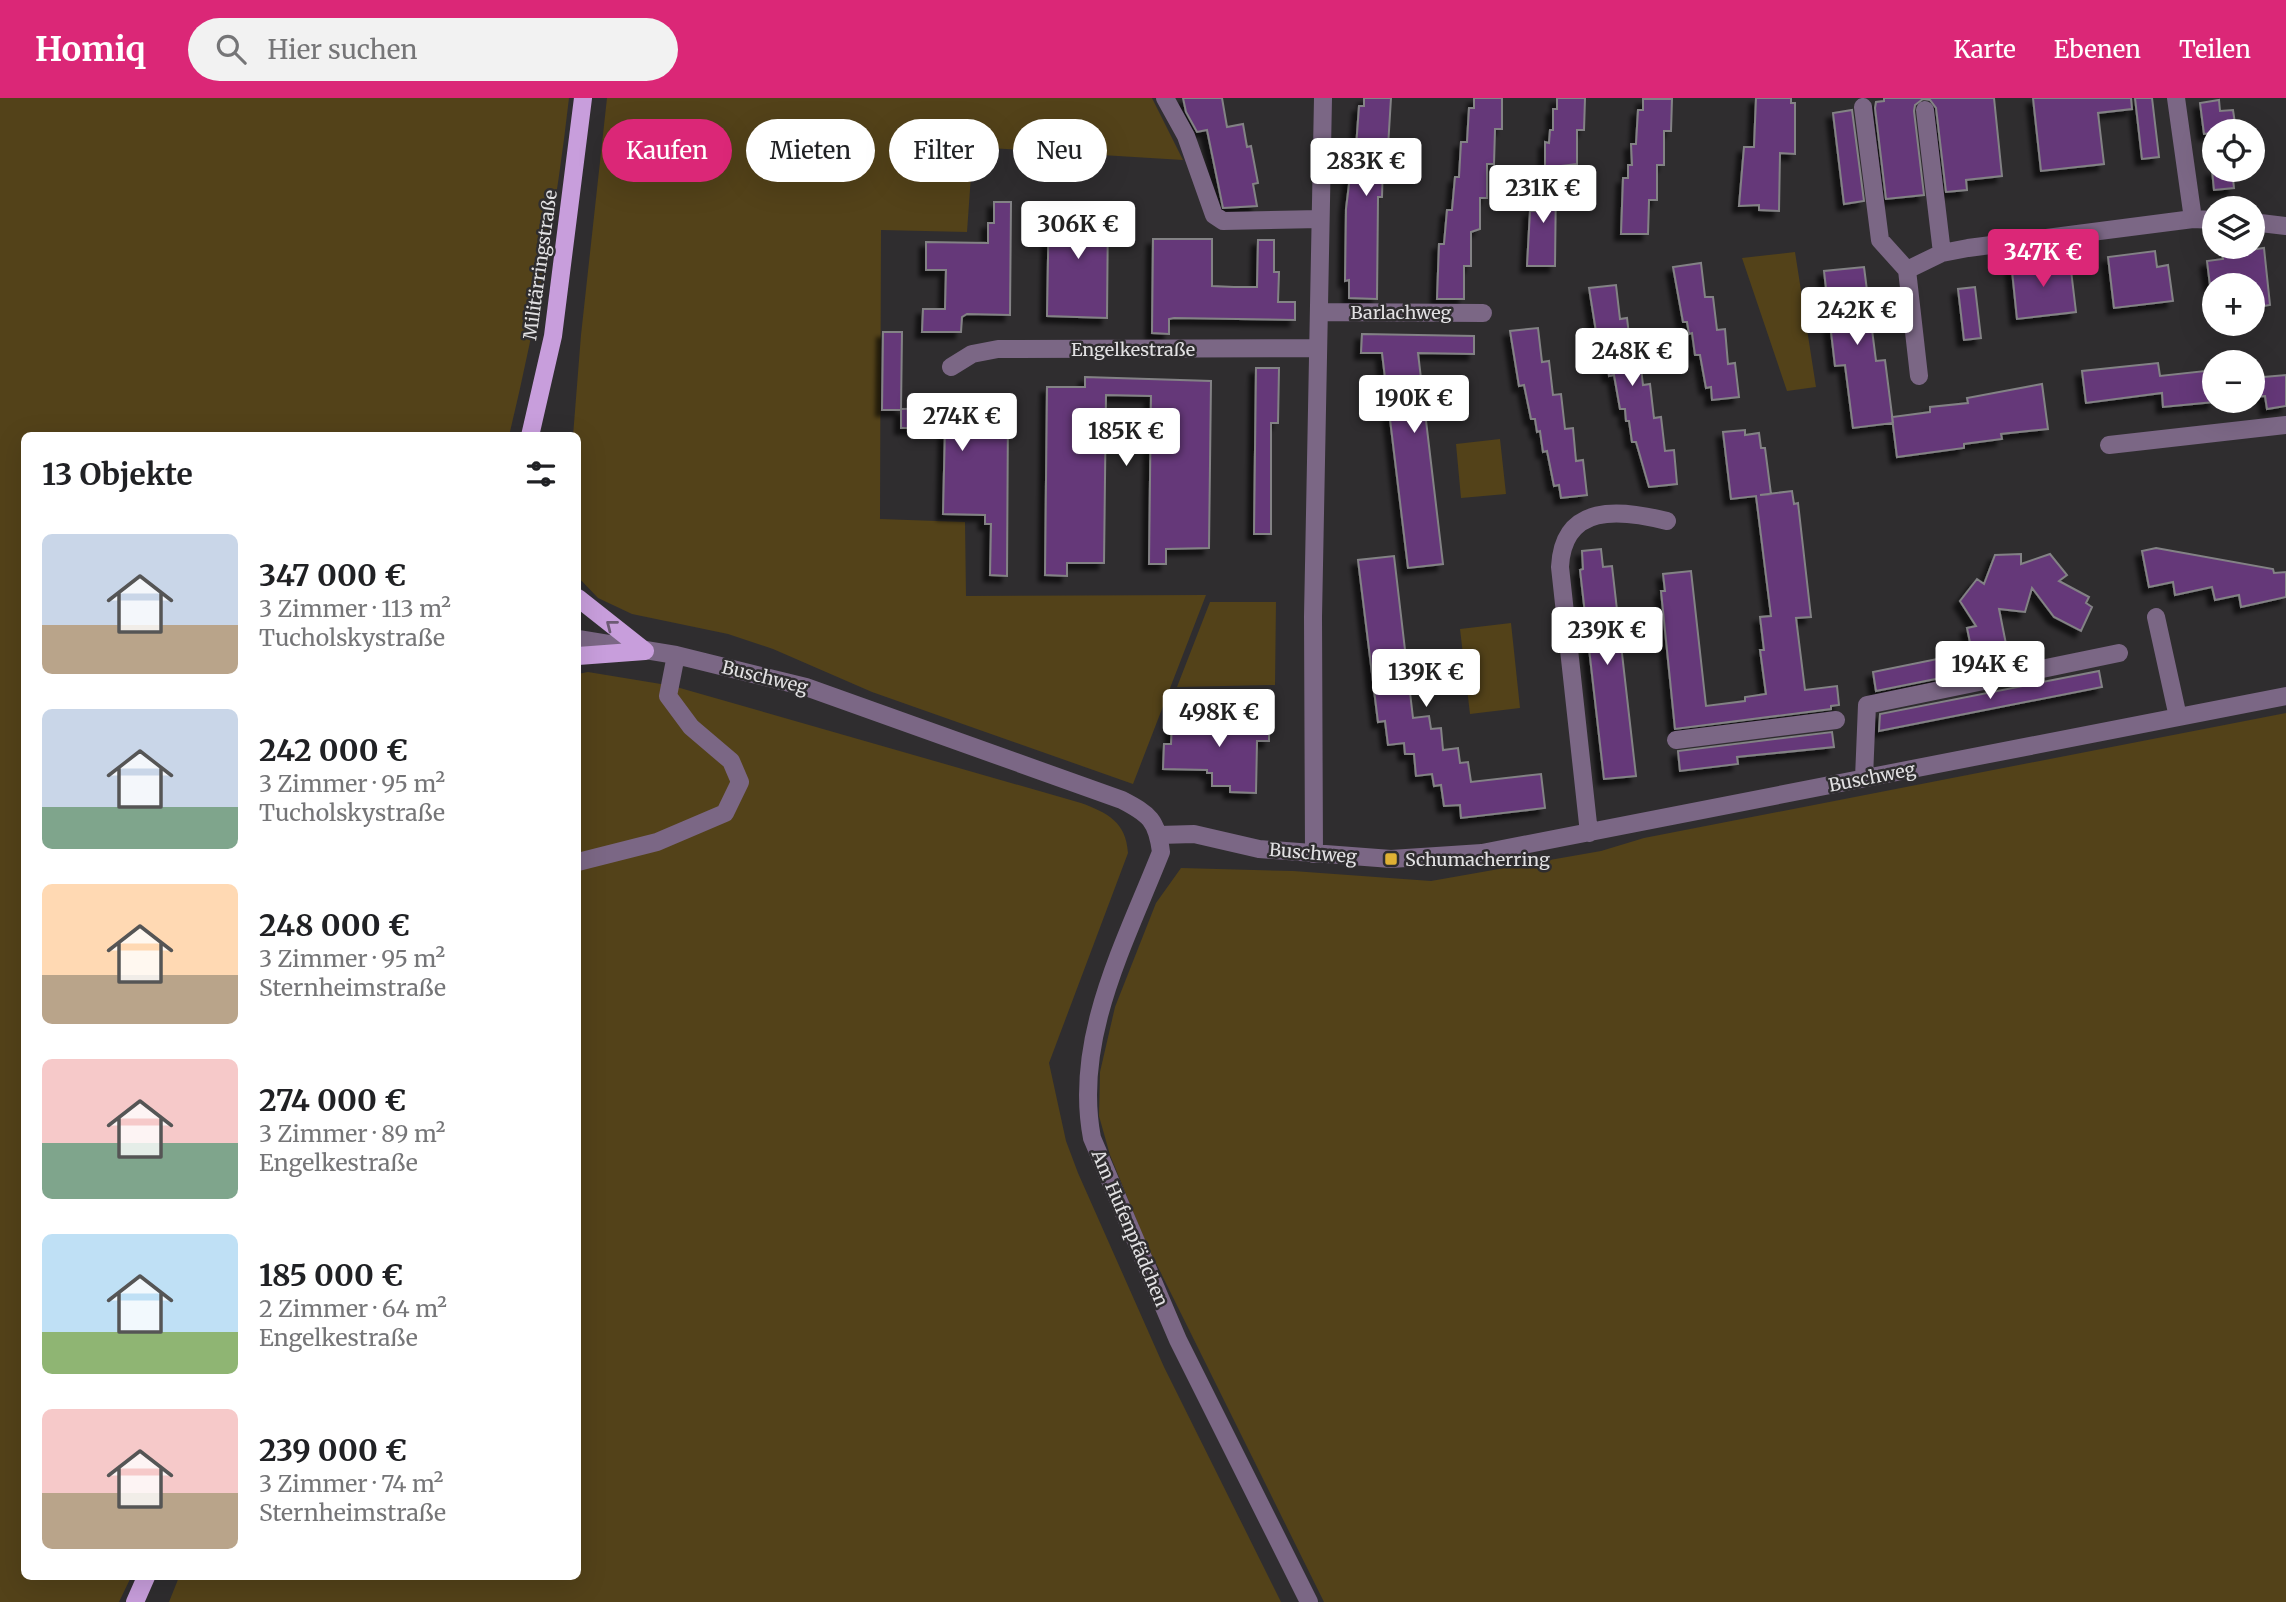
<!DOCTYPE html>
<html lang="de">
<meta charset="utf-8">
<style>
body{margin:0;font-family:Merriweather,serif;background:#f2f2f2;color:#202124;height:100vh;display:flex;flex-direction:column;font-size:26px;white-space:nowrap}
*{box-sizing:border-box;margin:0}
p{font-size:23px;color:#757577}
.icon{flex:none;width:38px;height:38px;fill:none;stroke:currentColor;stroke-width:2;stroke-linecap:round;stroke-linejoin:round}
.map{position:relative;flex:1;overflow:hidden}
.drawer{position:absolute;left:21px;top:334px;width:560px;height:1148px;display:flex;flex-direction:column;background:#fff;border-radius:10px;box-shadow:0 7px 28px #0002}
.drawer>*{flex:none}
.hud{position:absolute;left:602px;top:21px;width:665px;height:63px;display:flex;gap:14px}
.tools{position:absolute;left:2202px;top:21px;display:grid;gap:14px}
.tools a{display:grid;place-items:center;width:63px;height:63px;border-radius:50%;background:#fff;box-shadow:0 7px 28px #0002;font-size:35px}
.price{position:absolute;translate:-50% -60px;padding:0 16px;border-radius:7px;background:#fff;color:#222;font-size:23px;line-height:46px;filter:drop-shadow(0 2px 4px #0008)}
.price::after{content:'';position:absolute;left:50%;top:42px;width:21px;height:16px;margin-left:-10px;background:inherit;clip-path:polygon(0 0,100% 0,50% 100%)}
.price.active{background:#db2777;color:#fff}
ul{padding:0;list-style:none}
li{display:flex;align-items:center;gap:21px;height:175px;padding:0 21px}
li span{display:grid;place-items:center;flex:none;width:196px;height:140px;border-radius:10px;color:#555}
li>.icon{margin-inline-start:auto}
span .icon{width:84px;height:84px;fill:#fffc;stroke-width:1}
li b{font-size:30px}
h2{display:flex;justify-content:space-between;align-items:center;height:84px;padding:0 21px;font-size:30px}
.pill{padding:0 24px;border-radius:32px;background:#fff;box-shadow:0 7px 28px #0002;font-size:24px;line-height:63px}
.pill.active{background:#db2777;color:#fff}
header{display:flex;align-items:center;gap:42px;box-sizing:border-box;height:98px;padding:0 35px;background:#db2777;color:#fff}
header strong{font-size:33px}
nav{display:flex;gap:38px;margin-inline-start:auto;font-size:24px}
.search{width:490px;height:63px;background:#f2f2f2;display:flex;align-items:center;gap:18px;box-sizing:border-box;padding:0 24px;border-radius:38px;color:#757577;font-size:26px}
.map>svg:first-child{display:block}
.green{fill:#534219}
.building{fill:#653879;stroke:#838285;stroke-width:2;filter:url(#shadow)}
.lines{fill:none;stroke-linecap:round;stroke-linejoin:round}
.minor{stroke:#7b6785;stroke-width:18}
.major{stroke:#c89edc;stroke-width:18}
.oneway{stroke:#6c5a74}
.poi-dot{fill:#dfb034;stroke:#2f2d2f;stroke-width:2.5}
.labels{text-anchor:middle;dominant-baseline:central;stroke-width:5;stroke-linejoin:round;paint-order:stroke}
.street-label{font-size:18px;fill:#e2e1e3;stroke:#2f2d2f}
.poi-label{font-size:18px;fill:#e2e1e3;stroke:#2f2d2f;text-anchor:start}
</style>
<header>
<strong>Homiq</strong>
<div class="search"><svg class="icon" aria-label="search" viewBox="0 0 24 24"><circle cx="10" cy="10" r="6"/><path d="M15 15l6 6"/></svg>Hier suchen</div>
<nav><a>Karte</a><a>Ebenen</a><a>Teilen</a></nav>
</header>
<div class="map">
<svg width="2286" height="1504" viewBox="0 0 2286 1504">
<defs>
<filter id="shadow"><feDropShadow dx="-6" dy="6" stdDeviation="2" flood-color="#0009"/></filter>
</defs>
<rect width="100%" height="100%" fill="#2f2d2f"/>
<path class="green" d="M0,0h569c-13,114 -33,226 -60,338h-485v1141h107l-12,25h-119z
M607,0h545l31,62 -210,-13 -6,85 -86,-2 -1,289 85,3 1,74 240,-1 -73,189 -261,-92 -99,-43 -45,-15 -96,-20 -34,-16 -20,-21v-141h-5l8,-101z
M1795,154l21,135 -29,4 -45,-133z
M1500,341l6,55 -45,4 -5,-54z
M1210,504h66l-1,83 -98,2z
M1511,525l9,85 -50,6 -10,-85z
M588,574l85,14 408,117c27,10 45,19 47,50l-79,210 17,78 12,32 86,194 117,235h-1112l10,-25h399v-903z
M2286,615v889h-962l-178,-359 -36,-88 -11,-39 1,-44 15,-65 41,-104 25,-35 112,3 138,10 170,-30 43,-13z"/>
<path class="building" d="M1183,0h39l5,29 16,-3 4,23 4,-1 7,37 -5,1 4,22 -34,2 -16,-78 -10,2 -11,-20z
M1364,0h27l-4,65 -4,-1 -1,35h-4l-1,102 -28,-1v-18l-4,1 1,-72 4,-33h4l5,-70h5z
M1474,0h28v31h-7l-1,35h-7v34h-7v31l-9,3v34h-7v33h-27l2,-55h5l3,-34h5l3,-33h4l2,-35h6l2,-34h5z
M1557,0h28l-1,32h-7v34l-32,4v-26l4,1 1,-13h3v-21h4z
M1756,0h35v5h4v51l-15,-1 -1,58 -20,-1v-5l-20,1 5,-59h10z
M1884,0h110l8,78 -36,4 1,10 -21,2 -10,-84 -6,-8 -7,-1 -8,6 -1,6 10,84 -38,4 -11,-91 1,-6 8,-1z
M2033,0h98l1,11 -34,4 6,51 -63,7z
M2135,0h17l7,59 -17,2z
M1643,1h29l-1,32h-7v34h-7v35h-8l-1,34h-27l2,-56h5v-13h4l-1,-21h5l2,-34h5z
M2219,2l1,11 13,-1 3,20 -32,4 -4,-31z
M1852,12l12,91 -20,3 -11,-91z
M2212,72h20l2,18 -20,2z
M1538,79l18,1 -1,88h-28l3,-55h5z
M994,104h17l-1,113 -43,-1 -5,3 -1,15h-39l1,-23h22l1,-39h-20v-28l62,1v-20h6z
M1049,104h16v4l43,1 -1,111 -60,-2z
M1153,141h59v47l22,1h23l1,-47h16v32h5l-1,30h17v18l-121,-2 -5,1v15l-17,-1z
M2264,150l6,57 -18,3v-23h-42l-3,-24 16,-2 -1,-5z
M2155,153l2,16 11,-2 5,36 -59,7 -6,-51z
M2032,161l1,7 37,-4 6,50 -59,7 -6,-58z
M1701,165l4,34h8l4,33 8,-1 3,35 7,-1 4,34 -27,3 -1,-13 -5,1 -6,-33h-5l-3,-22 -3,1 -2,-12h-4l-10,-55z
M1864,169l12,94 9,-1 8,63 -40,5 -8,-63 -10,1 -11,-95z
M1616,187l4,34 7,-1 4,34 8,-1 4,34 7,-1 4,34 7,-1 4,34 9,-1 3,34 -28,3 -13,-45h-4l-3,-21h-3l-1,-12h-5l-6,-34 -5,1 -2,-22 -3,1 -2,-12 -4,1 -9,-56z
M1975,189l6,51 -17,2 -6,-51z
M1538,230l4,34 7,-1 4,34 8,-1 4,35 8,-1 3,33 7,-1 4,35 -26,3 -2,-13 -5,1 -7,-35 -4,1 -3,-21 -3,1 -2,-13h-4l-7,-34 -5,1 -9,-55z
M883,234h19l-1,77 107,-2 -1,169 -17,-1 1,-51h-6v-9l-42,-1 2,-86h-44v-18h-19z
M1362,236l112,2v18l-56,-1 25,211 -35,4 -26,-215h-21z
M2158,265l2,13 54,-6v32l-51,5 -1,-14 -76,10 -4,-32z
M1256,270h23l-1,55h-7v111h-17z
M2286,277v31l-19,3 -2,-13 -13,1v-19z
M1085,279l126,4 -2,167 -43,1v15h-17l2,-168 -45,-1 -2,168h-37v13l-22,-1 2,-188h38z
M2042,286l6,45 -47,5 1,5 -38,5v4l-67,9 -5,-40 38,-5v-5l38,-4 -1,-5z
M1745,332v5l14,-2 2,15h4l6,46 -11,1 32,-4 2,13 4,-1 13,114 -15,1 9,72 32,-4 2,19 -8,1v3l-156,20 -14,-138h4l-2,-17 28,-3 15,135 39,-5v-4l21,-3 -6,-44h4l-4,-33 11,-1 -15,-120 -25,3 -8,-67z
M2156,450l117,21 1,4 12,-1v25l-45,10 -2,-12 -24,5 -3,-13 -37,8 -2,-13 -24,5 -7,-36z
M1601,451l2,18 9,-1 24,210 -32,3 -24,-209 3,-1 -1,-18z
M2021,456v10l29,-10 17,21 -8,6 30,16 -3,6 6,4 -11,24 -27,-14 -22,-29 -7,24 -26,-3 11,55 -134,27 -3,-19 99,-20 -5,-24 9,-2 -16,-25 17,-22 7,5 11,-29z
M1394,458l19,162 16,-2 2,13 10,-1 2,22 15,-2 2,15 8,-1 3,20 70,-8 4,34 -84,10 -1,-13 -16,1 -3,-21 -7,1 -2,-12 -16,2 -2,-22h-9l-1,-11 -16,2 -3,-24 -7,1 -20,-162z
M2099,573l3,16 -223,44 1,-17z
M1196,617l61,2v3h12v21h-12l-1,52 -26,-1v-6h-18v-13h-5v-3l-44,-1 1,-25h7l1,-20 23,1z
M1832,634l2,15 -97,10 1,7 -58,7 -2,-20z"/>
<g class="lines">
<path class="minor" d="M1165,0l21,38 28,79 9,6 97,-2
M2176,0l17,121
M1863,9l17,133 27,30 12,106
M1925,12l17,143
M2252,124l34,4
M1907,172l35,-17 26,-5 225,-29 21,1
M1319,214l164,1
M951,269l21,-13 26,-5 320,-1
M2109,347l177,-20
M2156,519l22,100
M578,541l98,16 130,32 316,113c27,14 35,20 39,52 -36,91 -88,187 -69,286l86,202 131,262
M1676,642l160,-20
M1864,680l3,-73 252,-52
M1589,735l-29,-266c3,-64 60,-58 107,-46
M1159,737l35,-1 65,15 132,10 91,-6 804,-157
M1314,756l-1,-237 10,-519
M578,764l79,-20 68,-29 15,-31 -9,-21 -40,-34 -23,-31 8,-41"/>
<path class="major" d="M530,338l23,-100 30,-238
M578,500l67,53
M578,558l67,-5
M135,1504l11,-25"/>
</g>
<defs><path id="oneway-chevron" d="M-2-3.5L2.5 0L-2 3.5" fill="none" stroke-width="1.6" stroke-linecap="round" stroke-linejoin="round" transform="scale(1.75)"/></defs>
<use class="oneway" href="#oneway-chevron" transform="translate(611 527) rotate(-142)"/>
<rect class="poi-dot" x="1384" y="754" width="14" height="14" rx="3.5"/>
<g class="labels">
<g class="street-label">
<text transform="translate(540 167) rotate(-82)">Militärringstraße</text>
<text x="1401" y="214">Barlachweg</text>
<text x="1133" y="251">Engelkestraße</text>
<text transform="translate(765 579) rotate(14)">Buschweg</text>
<text transform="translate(1872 679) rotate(-11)">Buschweg</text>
<text transform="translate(1313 755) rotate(5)">Buschweg</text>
<text transform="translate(1130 1130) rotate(67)">Am Hufenpfädchen</text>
</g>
<g class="poi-label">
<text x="1405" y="761">Schumacherring</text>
</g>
</g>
</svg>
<div class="tools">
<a><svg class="icon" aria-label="locate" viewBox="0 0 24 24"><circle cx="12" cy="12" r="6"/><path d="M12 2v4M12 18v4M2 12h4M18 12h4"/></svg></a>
<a><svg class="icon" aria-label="layers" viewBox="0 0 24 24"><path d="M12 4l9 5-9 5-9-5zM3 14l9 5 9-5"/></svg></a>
<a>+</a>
<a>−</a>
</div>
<b class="price" style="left:1366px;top:100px">283K €</b>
<b class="price" style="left:1543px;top:127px">231K €</b>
<b class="price" style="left:1078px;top:163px">306K €</b>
<b class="price active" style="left:2043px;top:191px">347K €</b>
<b class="price" style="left:1857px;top:249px">242K €</b>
<b class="price" style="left:1632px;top:290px">248K €</b>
<b class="price" style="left:1414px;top:337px">190K €</b>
<b class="price" style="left:962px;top:355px">274K €</b>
<b class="price" style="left:1126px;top:370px">185K €</b>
<b class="price" style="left:1607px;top:569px">239K €</b>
<b class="price" style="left:1990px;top:603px">194K €</b>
<b class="price" style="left:1426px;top:611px">139K €</b>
<b class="price" style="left:1219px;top:651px">498K €</b>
<div class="hud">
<a class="pill active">Kaufen</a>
<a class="pill">Mieten</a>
<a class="pill">Filter</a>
<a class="pill">Neu</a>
</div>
<section class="drawer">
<h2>13 Objekte<svg class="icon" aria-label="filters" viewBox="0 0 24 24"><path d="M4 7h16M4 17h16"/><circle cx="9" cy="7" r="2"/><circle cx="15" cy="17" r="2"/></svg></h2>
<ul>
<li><span style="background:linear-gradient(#c9d6e8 65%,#b9a48a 0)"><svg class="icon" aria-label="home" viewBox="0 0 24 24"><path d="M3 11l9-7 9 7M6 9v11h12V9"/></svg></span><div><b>347 000 €</b><p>3 Zimmer · 113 m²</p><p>Tucholskystraße</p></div></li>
<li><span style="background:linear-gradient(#c9d6e8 70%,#7fa58c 0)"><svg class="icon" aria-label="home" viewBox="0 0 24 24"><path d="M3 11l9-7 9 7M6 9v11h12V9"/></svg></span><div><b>242 000 €</b><p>3 Zimmer · 95 m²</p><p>Tucholskystraße</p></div></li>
<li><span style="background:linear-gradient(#ffd9b3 65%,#b9a48a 0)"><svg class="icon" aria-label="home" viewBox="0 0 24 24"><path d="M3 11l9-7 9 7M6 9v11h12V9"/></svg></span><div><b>248 000 €</b><p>3 Zimmer · 95 m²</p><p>Sternheimstraße</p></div></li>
<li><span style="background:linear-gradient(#f6c9c9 60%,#7fa58c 0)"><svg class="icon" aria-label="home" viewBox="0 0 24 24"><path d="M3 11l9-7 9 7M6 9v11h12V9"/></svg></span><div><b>274 000 €</b><p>3 Zimmer · 89 m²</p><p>Engelkestraße</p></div></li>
<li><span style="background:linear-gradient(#bfe0f5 70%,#8fb573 0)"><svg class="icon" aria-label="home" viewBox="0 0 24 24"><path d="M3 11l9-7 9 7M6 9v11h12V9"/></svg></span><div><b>185 000 €</b><p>2 Zimmer · 64 m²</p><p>Engelkestraße</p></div></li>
<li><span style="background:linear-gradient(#f6c9c9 60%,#b9a48a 0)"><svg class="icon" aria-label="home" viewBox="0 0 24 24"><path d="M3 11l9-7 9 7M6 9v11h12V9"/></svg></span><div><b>239 000 €</b><p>3 Zimmer · 74 m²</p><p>Sternheimstraße</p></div></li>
</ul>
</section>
</div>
